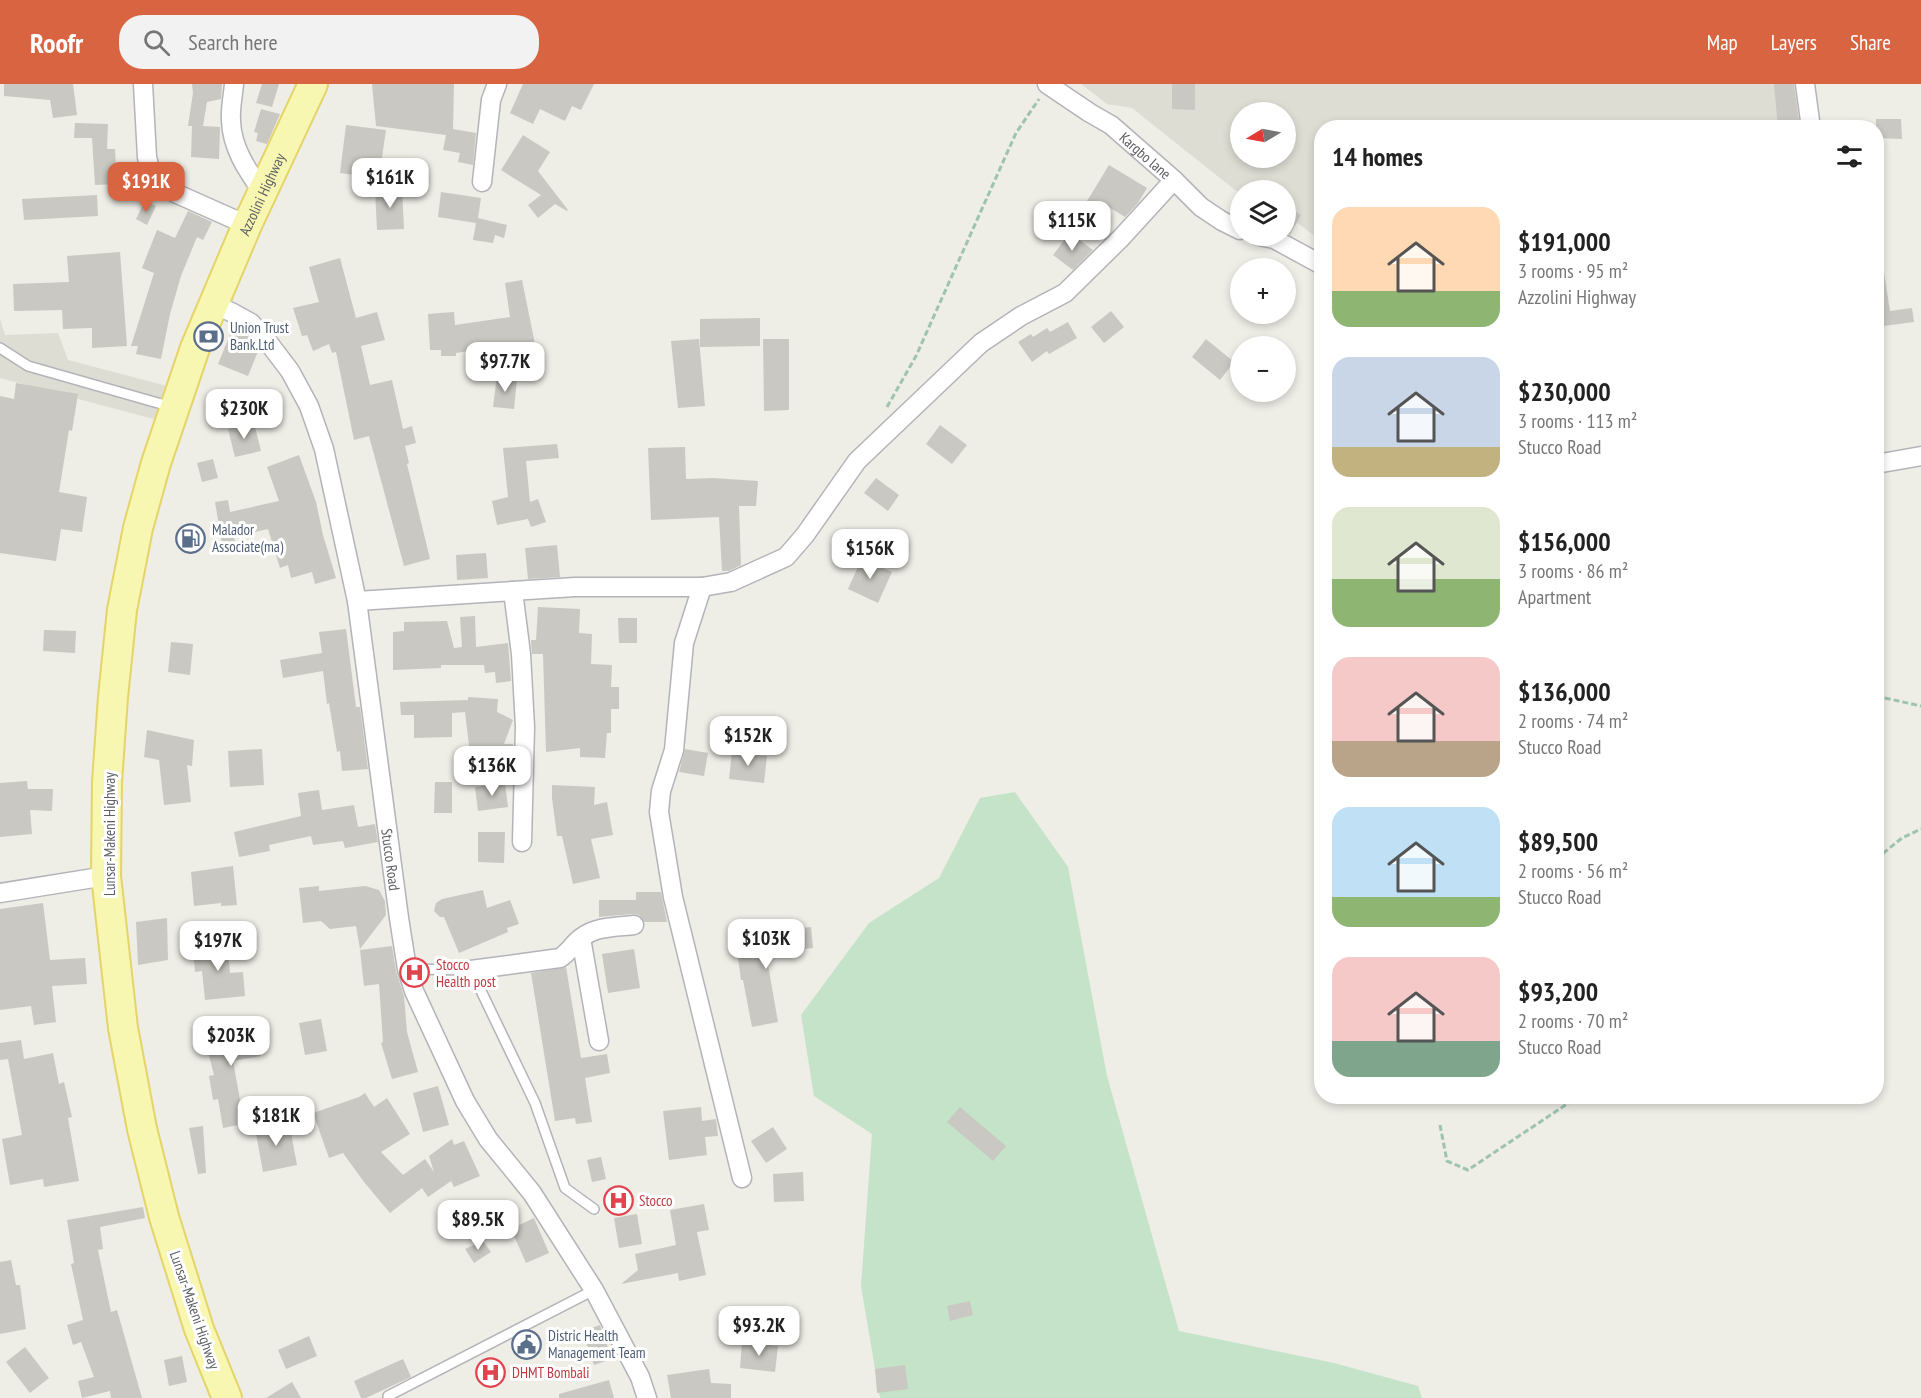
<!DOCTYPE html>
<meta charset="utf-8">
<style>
body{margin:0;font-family:"PT Sans Narrow",sans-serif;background:#f2f2f2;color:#222;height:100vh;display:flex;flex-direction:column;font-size:22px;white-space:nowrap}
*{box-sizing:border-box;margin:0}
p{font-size:20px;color:#767676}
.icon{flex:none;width:33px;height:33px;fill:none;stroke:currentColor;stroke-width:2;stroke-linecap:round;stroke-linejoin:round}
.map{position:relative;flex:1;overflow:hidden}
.drawer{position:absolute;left:1314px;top:36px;width:570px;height:984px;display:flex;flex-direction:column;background:#fff;border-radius:24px;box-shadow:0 3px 9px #0003}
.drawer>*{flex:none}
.needle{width:39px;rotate:260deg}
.fabs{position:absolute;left:1230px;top:18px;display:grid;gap:12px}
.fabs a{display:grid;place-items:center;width:66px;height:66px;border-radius:50%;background:#fff;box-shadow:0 3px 9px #0003;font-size:30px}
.price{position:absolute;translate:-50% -51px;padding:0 14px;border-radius:12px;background:#fff;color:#222;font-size:20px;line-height:39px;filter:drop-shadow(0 2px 3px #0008)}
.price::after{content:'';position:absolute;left:50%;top:36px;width:18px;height:14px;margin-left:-9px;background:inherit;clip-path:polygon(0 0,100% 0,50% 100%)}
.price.current{background:#d86441;color:#fff}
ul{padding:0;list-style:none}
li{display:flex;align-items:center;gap:18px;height:150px;padding:0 18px}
li span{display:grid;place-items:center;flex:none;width:168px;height:120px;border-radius:18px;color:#555}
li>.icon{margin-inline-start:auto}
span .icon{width:72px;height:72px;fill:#fffc;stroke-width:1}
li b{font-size:26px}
h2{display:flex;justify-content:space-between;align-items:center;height:72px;padding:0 18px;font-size:26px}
header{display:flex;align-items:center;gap:36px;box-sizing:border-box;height:84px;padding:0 30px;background:#d86441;color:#fff}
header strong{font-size:28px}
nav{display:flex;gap:33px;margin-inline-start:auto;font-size:21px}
.search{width:420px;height:54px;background:#f2f2f2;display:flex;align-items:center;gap:15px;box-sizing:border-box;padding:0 21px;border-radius:24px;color:#767676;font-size:22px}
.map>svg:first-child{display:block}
.education{fill:#deddd4;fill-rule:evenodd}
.green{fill:#c5e3c9}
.building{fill:#cac8c2}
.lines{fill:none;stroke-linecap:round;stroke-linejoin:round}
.lane-casing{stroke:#b3b4b9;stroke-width:12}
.street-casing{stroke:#b3b4b9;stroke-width:21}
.primary-casing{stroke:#e4d469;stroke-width:32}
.path{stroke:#9ec3af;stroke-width:3;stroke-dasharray:6 3;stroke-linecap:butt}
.lane{stroke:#fff;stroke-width:9}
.street{stroke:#fff;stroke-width:18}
.primary{stroke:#f7f7b1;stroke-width:28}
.labels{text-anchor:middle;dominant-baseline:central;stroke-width:6;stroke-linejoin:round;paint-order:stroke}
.street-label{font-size:15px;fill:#5d5f64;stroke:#fff}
.service-label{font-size:15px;fill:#4e5e75;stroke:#fff;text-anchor:start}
.health-label{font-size:15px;fill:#be3a42;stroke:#fff;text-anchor:start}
</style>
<header>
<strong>Roofr</strong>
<div class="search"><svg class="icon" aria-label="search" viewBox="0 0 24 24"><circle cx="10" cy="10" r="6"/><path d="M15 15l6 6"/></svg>Search here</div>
<nav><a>Map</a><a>Layers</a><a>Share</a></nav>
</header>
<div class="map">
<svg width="1921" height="1314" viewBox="0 0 1921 1314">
<rect width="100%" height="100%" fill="#eeede6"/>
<path class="education" d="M1081,0h704l6,43 -469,1 -1,113 -35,-27v-24h-46v2l-5,-2 -103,-82 -25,-4zM1240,28h46v46h-46z
M0,235l5,16 53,-2 10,27 99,26 -10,34 -157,-42z"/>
<path class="green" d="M1015,708l53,75 39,209 72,255 155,32 84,23 4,12h-542l-19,-112 11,-152 -58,-38 -13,-81 68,-92 70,-45 41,-80z"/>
<path class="building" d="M4,0h69l4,31 -24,3 -3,-18 -46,-4z
M192,0h30l-1,15 -14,3 -4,24 17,1 -1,32 -28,-2 1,-31h-4l5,-33z
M262,0h17l-7,23 -16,-4z
M372,0h82l-1,45 23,4 -3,32 -15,-3 2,-9 -17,-3 3,-15 -70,-9z
M523,0h71l-13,26 -9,-4 -7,15 -25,-12 -7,15 -23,-11z
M1172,0h23v26l-23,-1z
M1774,0h20l6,44h-22z
M261,25l19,5 -13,30 -11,-3 2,-8 -4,-1z
M1876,35h25l1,20 -26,-1z
M75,39l33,1 -1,25h8l2,35 -22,1 -3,-47h-18z
M346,41l40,5 -7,48 -39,-5z
M523,51l27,17 -12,19 30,39 -1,1 -12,-7 -17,14 -10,-13 13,-10 -40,-25z
M1109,81l38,23 -9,15 -13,14 -18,-11 -6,10 -17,-10z
M402,104l2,41 -27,1 -2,-41z
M441,108l40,6 -3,20 29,7 -3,13 -9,-3 -2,8 -20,-3 3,-17 -38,-6z
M97,111l1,21 -74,4 -2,-21z
M145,117l11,5 -9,19 -11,-6z
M1286,122l15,9 -11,20 -4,-3z
M188,127l24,11 -9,18 -6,-3 -16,39 -11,38 -9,45 -25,-5 2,-8h-7l23,-73 -12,-5 15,-38 18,8z
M1070,149l23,17 -20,20 -20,-15z
M120,168l7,94 -35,2v-20l-29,1 -1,-19 -48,1 -1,-27 56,-2 -2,-26z
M340,174l16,60 21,-6 8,28 -24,6 9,39 22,-5 11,49 9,-3 4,17 -11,3 4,17 -2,1 23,95 -26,7 -35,-130 -15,4 -18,-88 -4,1 -3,-9 -16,7 -6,-16 -5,1 -9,-28 26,-6 -10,-35z
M1876,188h8l6,39 22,-3 2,14 -38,5z
M522,196l14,69 -18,4 -2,-9 -60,9v3h-15v-6h-11l-2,-36 26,-2 1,13 55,-8 -5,-34z
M1111,227l13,16 -20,16 -13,-16z
M760,234v28l-60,1v-28z
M1068,238l9,16 -28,16 -2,-3 -15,11 -14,-20 13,-8 2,3 14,-9 3,4z
M233,243l11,5 15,17 -11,27 -30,-12z
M699,255l6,67 -27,2 -7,-67z
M763,255h26v71l-25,1z
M1206,255l28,23 -14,18 -28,-23z
M497,292l20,3 -3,30 -21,-2z
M16,299l62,11 -6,37 -3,-1 -10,62 28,5 -5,35 -21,-3 -5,32 -56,-8v-157l14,3z
M254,339l7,28 -26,6 -7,-28z
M940,341l27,20 -15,19 -26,-20z
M557,360l2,14 -33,3 4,41 8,-3 8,23 -15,5 -3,-8 -31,6 -5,-24 16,-4 -5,-49z
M685,363l1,32 27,-1 45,3 -2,25h-17l2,59 -12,6h-7l-3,-54 -68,3 -3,-72z
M299,371l17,47 7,33 13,43 -21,6 -3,-12 -21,6 -3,-13 -8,3 -12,-39 -34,8 1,5 -13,2 -7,-42 13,-2 2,12 49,-11 -12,-34z
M213,375l5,19 -16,4 -5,-19z
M876,394l23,17 -11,16 -24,-18z
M557,461l3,32 -32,2 -3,-31z
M486,469l2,25 -31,2 -1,-25z
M862,474l30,14 -14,31 -30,-14z
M538,523l42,2 -1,24 13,1 -1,30 21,1 -1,22h8v22h-8v24h-4l-2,25 -25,-1v-9l-34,4 -3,-98h-11l-1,-14h5z
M475,532l1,31 32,-4 3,38 -15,2 -1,-11 -10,1 -1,-8h-43v3l-48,2v-38l11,-1v-9l43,-1 7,27 8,-1 -2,-30z
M618,534h19v25h-18z
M346,545l10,78h4l8,62 -26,2 -2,-20 -3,1 -8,-49 -2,1 -4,-33 -40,7 -3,-18 42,-7 -3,-21z
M44,546l32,1 -1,22 -32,-2z
M171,558l22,2 -3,31 -22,-3z
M468,613l30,2 -1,13 16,8 -9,24h9v20h-11v1l-31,-3 -6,-50 -13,1v24l-38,1v-23h-13l-1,-13 68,-2z
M147,646l47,10 -2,26 -5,-1 4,37 -27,3 -5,-45 -15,-3z
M262,665l2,36 -34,2 -2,-36z
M685,665l23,4 -4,23 -25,-4z
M732,668l35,4 -3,27 -35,-4z
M27,697l1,8h25l-1,22 -22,-1 2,24 -32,3v-54z
M435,698h17v31h-18z
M505,699l3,24 -30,4 -3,-24z
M552,701l43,2 -1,18 13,-3 6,33 -22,4 9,39 -27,6 -11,-48h-5l-5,-38z
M319,706l3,20 32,-5 4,22 17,-3 3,18 -33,6 -2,-7 -30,4 -2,-9 -42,9 1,6 -31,6 -5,-25 67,-16 -3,-23z
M478,748h27l-1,31 -26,-1z
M233,782l4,39 -16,1v-3l-27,3 -3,-34z
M319,802v5l46,-5 14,4 6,11 1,14 -26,34 -4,-23 -26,3 -9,-8 -18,2 -4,-35z
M483,806l4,18 23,-8 9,24 -12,4 1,4 -49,21 -15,-36h-4l-6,-6 2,-8 6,-4z
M636,808h25l6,30h-23l-5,-7 -6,-1 -34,3v-17h37z
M43,819l7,57 35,-2 2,26 -35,2 4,36 -22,3 -3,-19 -31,4v-101z
M167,834l1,42 -30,5 -2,-43z
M811,843l2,21 -47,5 12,69 -26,5 -9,-47h-2l-5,-37 36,-5 -1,-7z
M227,857l3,32 13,-1 2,24 -40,4 -3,-29 -7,1 -2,-27z
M392,862l4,25 8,25 3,36 11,40 -26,7 -11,-36 2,-1 -4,-58 -15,2 -4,-36z
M634,865l6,39 -32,5 -6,-39z
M566,883l15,91 26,-4 3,19 -25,5 7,44 -16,2 -1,-6 -20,3 -24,-148z
M256,935l5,37 -28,5 7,39 4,-1 5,24 -26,5 -5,-29 -5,1 -4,-24 5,-1 -11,-43z
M321,935l6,32 -22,4 -6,-32z
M21,956l3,19 29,-6 6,31 5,-2 8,35 -4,1 11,63 -35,6 -1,-8 -33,6 -8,-46 20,-4 -14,-76 -8,1v-17z
M438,1002l11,39 -26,7 -10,-39z
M365,1009l9,14 13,-9 23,36 -29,18 22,23 22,-16 9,13 -5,-16 23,-17 2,6 10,-4 16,35 -26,11 -3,-6 -23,16 -6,-9 -32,25 -26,-31 -21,-29 -14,5 -16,-45 46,-16z
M701,1023l1,14 14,-2 2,17 -13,1 2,18 -38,5 -6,-49z
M960,1023l46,39 -13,15 -46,-39z
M289,1038l8,43 -34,7 -8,-44z
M203,1042l3,47 -8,1 -9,-46z
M773,1043l14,22 -21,14 -15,-22z
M601,1073l5,22 -14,3 -5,-22z
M803,1088l1,29 -30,1 -1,-28z
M704,1120l5,26 -12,2 9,43 -27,6 -1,-8 -57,11 17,-14 -3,-16 41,-9 -6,-35z
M143,1123l2,11 -45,9 3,22 -5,1 13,62 6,-2 25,88h-31l-1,-7 -28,7 -4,-17 16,-4 -13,-35 -8,3 -6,-20 16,-5 -12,-56 3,-1 -7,-43z
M637,1130l5,30 -23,4 -5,-30z
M534,1134l15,35 -23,10 -15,-34z
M483,1157l8,11 -17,11 -9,-14z
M11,1176l5,25h4l6,44 -26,5v-72z
M970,1217l3,14 -23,6 -3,-15z
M600,1241l12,34 -18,6 -12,-34z
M309,1252l8,20 -31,13 -8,-19z
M742,1258l36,4 -3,26 -35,-4z
M25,1263l24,31 -19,15 -24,-31z
M182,1272l5,26 -18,4 -5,-26z
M403,1275l8,18 -45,21h-5l-7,-17z
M905,1281l3,24 -31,4 -2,-24z
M709,1285l2,14 20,1v14h-60l-4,-23z
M609,1296l5,18h-55v-4z
M292,1298l9,16h-35z"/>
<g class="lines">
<defs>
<path id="lane" d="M0,264l28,18 144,41
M407,885l64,1 64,133 30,85 29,21
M388,1312l206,-106"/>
<g id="street">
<path d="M143,0l4,73 4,17 24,19 72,32"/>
<path d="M234,0c-1,12 -4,25 -3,37 1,28 17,50 32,72"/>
<path id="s1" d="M1047,0l43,29 21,12 63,55 27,27 21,14 18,9"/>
<path d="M1805,0l6,44"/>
<path d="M482,98l9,-82 6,-16"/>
<path d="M1259,152l15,3 48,26"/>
<path id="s2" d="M213,220l18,8 20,11 20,23 19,25 19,35 15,43 33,152 42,317 8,51 7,22 51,110 23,38 44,54 62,97 46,87 7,21"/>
<path d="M1876,380l45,-8"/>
<path d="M702,503l-18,56 -10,107 -13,41 -2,21 14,85 69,281"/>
<path d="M513,507l8,63 4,73 -3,115"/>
<path d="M357,517l218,-14h127l29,-5 55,-25 19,-22 52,-74 124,-118 40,-27 44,-23 56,-55 53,-58"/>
<path d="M0,809l106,-17"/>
<path d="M581,854l18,103"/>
<path d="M471,886l89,-12c9,-6 13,-14 21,-20 15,-12 36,-11 53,-13"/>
</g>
<g id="primary">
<path id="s3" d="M227,1314l-28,-69 -35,-112 -22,-88 -19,-101 -17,-152 1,-94 6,-85 9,-87 16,-82 18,-65 39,-115 52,-123 66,-141"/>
</g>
</defs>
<use href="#lane" class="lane-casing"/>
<use href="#street" class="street-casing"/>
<use href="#primary" class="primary-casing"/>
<path class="path" d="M887,323l29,-51 100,-223 23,-34
M1876,612l45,10
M1876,775l26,-21 19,-9
M1440,1041l7,36 21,9 111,-74"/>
<use href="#lane" class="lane"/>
<use href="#street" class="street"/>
<use href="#primary" class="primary"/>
</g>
<defs>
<symbol id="bank-ring" viewBox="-11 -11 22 22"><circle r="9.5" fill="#fff" stroke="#5c6f8a" stroke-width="1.5"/><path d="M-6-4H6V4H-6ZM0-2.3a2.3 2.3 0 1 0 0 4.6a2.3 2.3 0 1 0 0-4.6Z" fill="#5c6f8a"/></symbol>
<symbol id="fuel-ring" viewBox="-11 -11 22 22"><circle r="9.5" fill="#fff" stroke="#5c6f8a" stroke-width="1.5"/><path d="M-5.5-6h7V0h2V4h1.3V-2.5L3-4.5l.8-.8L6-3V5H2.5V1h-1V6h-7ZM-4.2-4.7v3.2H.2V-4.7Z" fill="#5c6f8a"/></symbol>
<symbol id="hospital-ring" viewBox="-11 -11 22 22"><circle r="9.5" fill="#fff" stroke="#e0444e" stroke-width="1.5"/><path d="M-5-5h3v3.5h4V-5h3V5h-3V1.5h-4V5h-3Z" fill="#e0444e"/></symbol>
<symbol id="civic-ring" viewBox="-11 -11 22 22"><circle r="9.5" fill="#fff" stroke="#5c6f8a" stroke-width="1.5"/><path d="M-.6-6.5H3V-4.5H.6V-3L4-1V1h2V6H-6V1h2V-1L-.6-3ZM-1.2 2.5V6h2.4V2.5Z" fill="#5c6f8a"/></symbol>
</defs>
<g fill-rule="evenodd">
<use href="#bank-ring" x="192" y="236" width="33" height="33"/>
<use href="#fuel-ring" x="174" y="438" width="33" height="33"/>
<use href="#hospital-ring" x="398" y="872" width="33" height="33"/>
<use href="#hospital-ring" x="602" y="1100" width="33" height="33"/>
<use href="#civic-ring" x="510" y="1244" width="33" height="33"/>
<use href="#hospital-ring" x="474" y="1272" width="33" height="33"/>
</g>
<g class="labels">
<g class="street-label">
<text stroke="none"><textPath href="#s1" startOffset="122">Kargbo lane</textPath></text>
<text stroke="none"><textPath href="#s3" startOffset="1245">Azzolini Highway</textPath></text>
<text transform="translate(109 750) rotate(-90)">Lunsar-Makeni Highway</text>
<text stroke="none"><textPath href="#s2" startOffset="606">Stucco Road</textPath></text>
<text transform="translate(195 1226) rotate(71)">Lunsar-Makeni Highway</text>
</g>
<g class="service-label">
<text x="230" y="243">Union Trust<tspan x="230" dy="17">Bank.Ltd</tspan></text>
<text x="212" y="445">Malador<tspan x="212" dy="17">Associate(ma)</tspan></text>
<text x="548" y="1251">Distric Health<tspan x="548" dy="17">Management Team</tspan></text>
</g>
<g class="health-label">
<text x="436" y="880">Stocco<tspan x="436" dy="17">Health post</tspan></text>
<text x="639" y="1116">Stocco</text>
<text x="512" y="1288">DHMT Bombali</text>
</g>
</g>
</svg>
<div class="fabs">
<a><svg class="needle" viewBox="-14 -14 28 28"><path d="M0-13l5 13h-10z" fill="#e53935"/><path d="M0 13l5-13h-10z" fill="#767676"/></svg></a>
<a><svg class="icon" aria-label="layers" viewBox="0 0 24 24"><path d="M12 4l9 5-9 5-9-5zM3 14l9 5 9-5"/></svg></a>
<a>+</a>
<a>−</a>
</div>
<b class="price" style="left:390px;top:125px">$161K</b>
<b class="price current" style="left:146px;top:129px">$191K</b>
<b class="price" style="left:1072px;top:168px">$115K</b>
<b class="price" style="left:505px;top:309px">$97.7K</b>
<b class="price" style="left:244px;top:356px">$230K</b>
<b class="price" style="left:870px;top:496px">$156K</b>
<b class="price" style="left:748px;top:683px">$152K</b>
<b class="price" style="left:492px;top:713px">$136K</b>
<b class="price" style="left:766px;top:886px">$103K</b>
<b class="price" style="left:218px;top:888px">$197K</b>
<b class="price" style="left:231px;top:983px">$203K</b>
<b class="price" style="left:276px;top:1063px">$181K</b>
<b class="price" style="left:478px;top:1167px">$89.5K</b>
<b class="price" style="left:759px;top:1273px">$93.2K</b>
<section class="drawer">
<h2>14 homes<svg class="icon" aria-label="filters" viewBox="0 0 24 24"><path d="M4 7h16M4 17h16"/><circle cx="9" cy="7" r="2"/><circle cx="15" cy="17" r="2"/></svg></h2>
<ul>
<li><span style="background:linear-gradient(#ffd9b3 70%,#8fb573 0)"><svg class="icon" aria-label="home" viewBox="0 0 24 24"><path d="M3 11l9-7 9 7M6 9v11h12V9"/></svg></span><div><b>$191,000</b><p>3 rooms · 95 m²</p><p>Azzolini Highway</p></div></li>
<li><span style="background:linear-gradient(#c9d6e8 75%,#c2b280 0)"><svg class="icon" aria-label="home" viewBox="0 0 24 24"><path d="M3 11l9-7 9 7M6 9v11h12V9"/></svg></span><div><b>$230,000</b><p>3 rooms · 113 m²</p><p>Stucco Road</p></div></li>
<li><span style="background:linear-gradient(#dfe7d0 60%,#8fb573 0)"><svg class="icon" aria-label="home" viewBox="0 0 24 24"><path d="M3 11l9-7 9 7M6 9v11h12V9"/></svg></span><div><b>$156,000</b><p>3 rooms · 86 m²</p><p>Apartment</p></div></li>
<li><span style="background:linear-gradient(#f6c9c9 70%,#b9a48a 0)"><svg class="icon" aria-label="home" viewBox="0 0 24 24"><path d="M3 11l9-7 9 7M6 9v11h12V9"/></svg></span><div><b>$136,000</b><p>2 rooms · 74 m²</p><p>Stucco Road</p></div></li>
<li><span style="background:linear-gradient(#bfe0f5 75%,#8fb573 0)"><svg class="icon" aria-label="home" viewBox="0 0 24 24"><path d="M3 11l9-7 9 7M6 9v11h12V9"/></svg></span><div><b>$89,500</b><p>2 rooms · 56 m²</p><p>Stucco Road</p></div></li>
<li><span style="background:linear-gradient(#f6c9c9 70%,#7fa58c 0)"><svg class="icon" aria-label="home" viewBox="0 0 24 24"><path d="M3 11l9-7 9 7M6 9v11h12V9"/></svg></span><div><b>$93,200</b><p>2 rooms · 70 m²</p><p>Stucco Road</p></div></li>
</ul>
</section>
</div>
